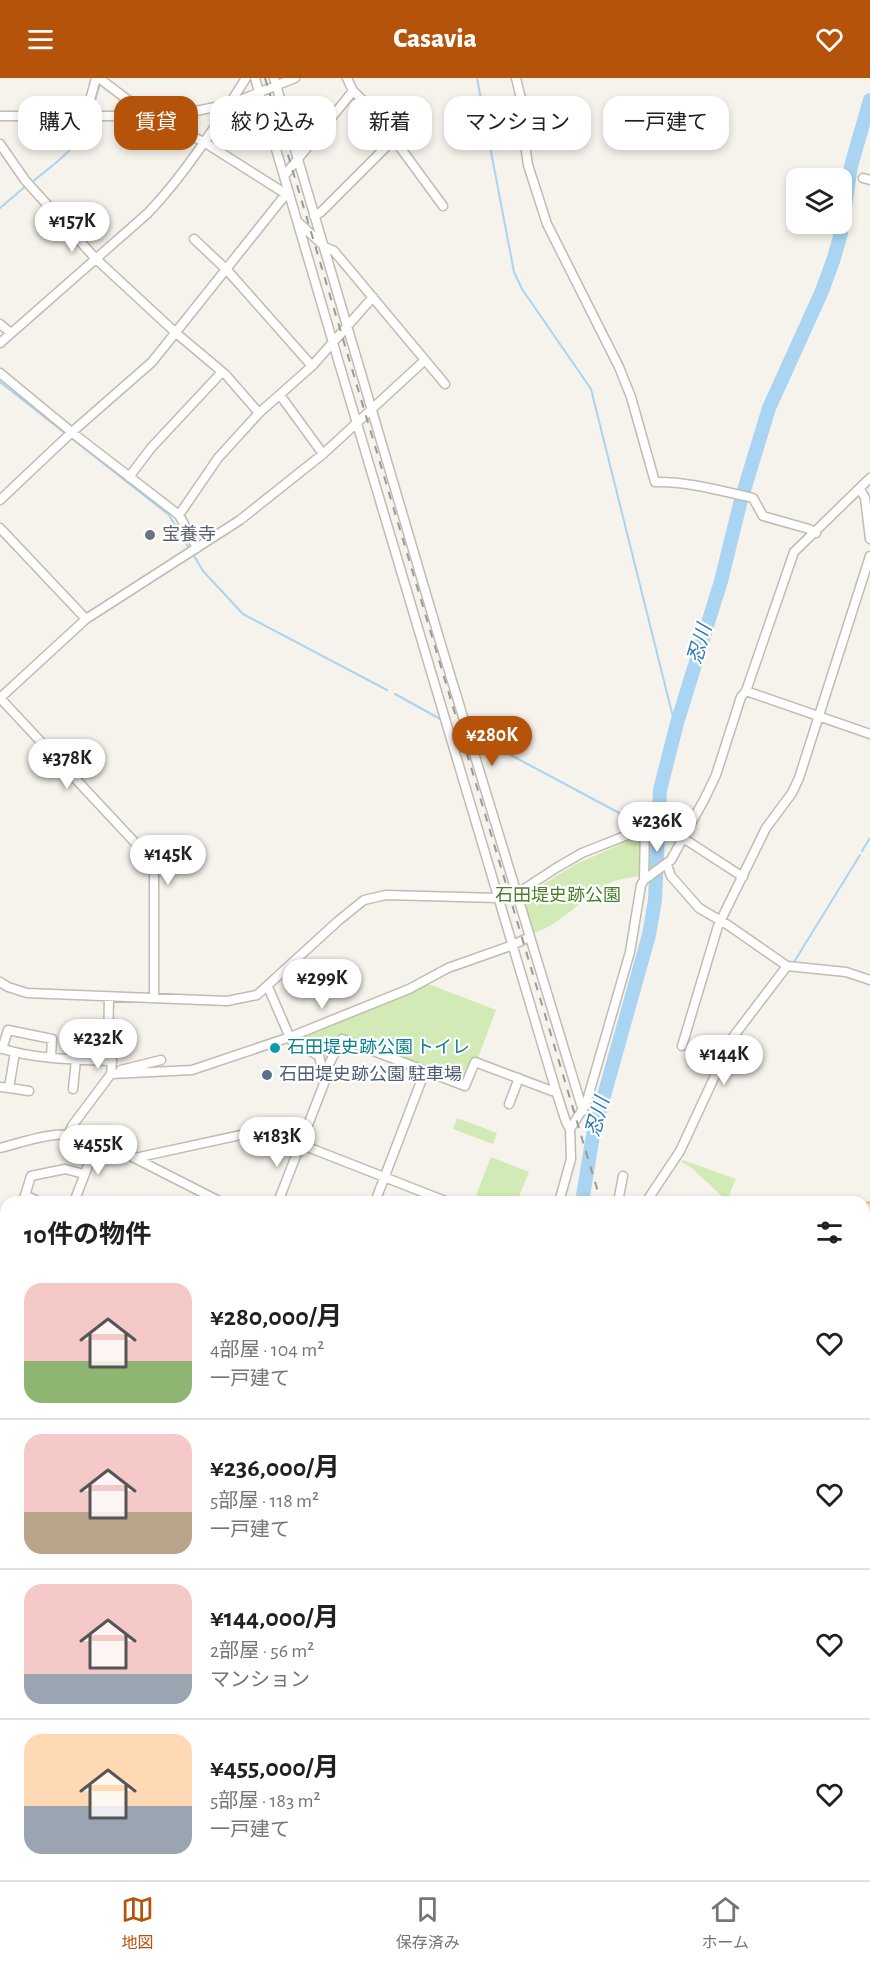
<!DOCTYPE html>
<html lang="ja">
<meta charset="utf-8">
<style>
body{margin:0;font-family:"Alegreya Sans","Noto Sans JP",sans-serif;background:#f2f2f2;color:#202124;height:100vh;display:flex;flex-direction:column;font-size:22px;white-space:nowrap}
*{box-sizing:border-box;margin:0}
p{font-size:20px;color:#757577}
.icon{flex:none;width:33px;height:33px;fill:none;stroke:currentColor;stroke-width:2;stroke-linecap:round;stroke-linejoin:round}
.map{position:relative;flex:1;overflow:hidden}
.side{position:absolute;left:0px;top:1118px;width:870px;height:686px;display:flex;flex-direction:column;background:#fff;border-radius:18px 18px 0 0;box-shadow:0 3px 9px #0003}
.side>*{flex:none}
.top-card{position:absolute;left:18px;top:18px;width:834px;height:54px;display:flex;gap:12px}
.buttons{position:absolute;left:786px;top:90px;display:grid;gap:12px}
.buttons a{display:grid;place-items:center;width:66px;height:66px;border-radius:12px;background:#fff;box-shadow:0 3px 9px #0003;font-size:30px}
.price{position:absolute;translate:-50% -51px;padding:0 14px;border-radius:21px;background:#fff;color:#222;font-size:20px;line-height:39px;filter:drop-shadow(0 2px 3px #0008)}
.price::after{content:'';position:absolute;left:50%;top:36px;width:18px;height:14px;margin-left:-9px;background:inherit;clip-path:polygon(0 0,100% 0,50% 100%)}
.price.selected{background:#b45309;color:#fff}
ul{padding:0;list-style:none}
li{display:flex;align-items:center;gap:18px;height:150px;padding:0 24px}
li+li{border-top:2px solid #e0e0e0}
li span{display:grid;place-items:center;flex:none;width:168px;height:120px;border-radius:18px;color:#555}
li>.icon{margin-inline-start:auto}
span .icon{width:72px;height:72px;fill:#fffc;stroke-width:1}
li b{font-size:26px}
h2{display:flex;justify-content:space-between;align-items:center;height:72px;padding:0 24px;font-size:26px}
.tag{padding:0 21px;border-radius:18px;background:#fff;box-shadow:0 3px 9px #0003;font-size:21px;line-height:54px}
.tag.selected{background:#b45309;color:#fff}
header{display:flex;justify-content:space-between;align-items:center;height:78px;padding:0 24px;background:#b45309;color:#fff;font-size:27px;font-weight:800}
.menu{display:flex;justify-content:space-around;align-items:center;height:84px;border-top:2px solid #e0e0e0;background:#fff;font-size:16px;color:#757577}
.menu a{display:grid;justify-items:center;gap:3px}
.menu .selected{color:#b45309}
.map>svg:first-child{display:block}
.green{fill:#d2eab5}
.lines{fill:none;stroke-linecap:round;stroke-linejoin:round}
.stream{stroke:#a9d4f2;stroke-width:2}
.river{stroke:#a9d4f2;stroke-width:14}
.minor-casing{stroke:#c2bbae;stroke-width:11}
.major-casing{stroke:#e6c16a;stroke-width:14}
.minor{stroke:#fff;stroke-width:8}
.major{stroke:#ffe39c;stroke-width:10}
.rail{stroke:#9a9a9a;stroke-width:2;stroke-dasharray:8 8;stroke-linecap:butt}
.worship-dot{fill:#6b7280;stroke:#fff;stroke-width:2}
.culture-dot{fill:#0f9aa8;stroke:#fff;stroke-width:2}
.service-dot{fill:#5c6f8a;stroke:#fff;stroke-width:2}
.labels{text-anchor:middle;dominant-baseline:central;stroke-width:4.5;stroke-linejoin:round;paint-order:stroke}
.worship-label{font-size:18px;fill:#5b616d;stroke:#fff;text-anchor:start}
.park-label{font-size:18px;fill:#4a7f2a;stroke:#fff}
.culture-label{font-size:18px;fill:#0d838f;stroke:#fff;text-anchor:start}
.service-label{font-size:18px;fill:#4e5e75;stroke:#fff;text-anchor:start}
.water-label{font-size:20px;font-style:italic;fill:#2e7ab2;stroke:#fff}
</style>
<header><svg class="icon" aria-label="menu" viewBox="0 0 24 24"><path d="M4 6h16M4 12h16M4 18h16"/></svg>Casavia<svg class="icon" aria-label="heart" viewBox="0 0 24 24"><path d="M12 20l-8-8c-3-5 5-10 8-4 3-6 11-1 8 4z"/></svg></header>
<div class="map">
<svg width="870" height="1802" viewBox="0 0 870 1802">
<rect width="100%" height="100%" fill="#f6f3ec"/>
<path class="green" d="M642,754l-2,44c-12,2 -25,3 -36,10 -19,12 -51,43 -71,47l-10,-36 51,-32 34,-15z
M426,905l70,27 -18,48 -4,-1 -9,24 -3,2 -121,-48 -12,29 -3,1 -2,-10 -30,-18z
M457,1040l40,15 -4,11 -40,-15z
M491,1079l38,15 -12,29h-25l-16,-6z
M683,1082l53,19 -7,16 18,6h-20l-35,-33 -11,-6z
M870,1222v86l-6,9v-76z"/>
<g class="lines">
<path class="stream" d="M477,0l37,194 8,17 69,100 82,328 4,6
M91,35l9,-29
M32,104c21,-17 49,-36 58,-64
M0,130l27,-23
M0,304l66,52
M71,360l98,77 21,35
M193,476l10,17 40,43 144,76
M395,616l47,26
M477,659l146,78 36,9
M862,773l8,-13
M794,884l66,-107
M0,1359l6,2
M864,1653l4,4"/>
<path class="river" d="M582,1124l11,-67 56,-200 6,-35 5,-110 17,-67 44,-142 20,-81 28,-92 53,-117 12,-33 7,-25 10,-67 19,-66
M864,1199l6,-18
M0,1715l6,-4
M596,1797l2,5
M505,1802l3,-5"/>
<defs>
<path id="minor" d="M99,0l50,38 55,26 82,52
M255,0c99,338 200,675 301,1013l10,31 4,7
M274,0l168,570 141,463
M516,0l8,33 -1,19 5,35 19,59 72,143 12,30 24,85c32,-1 66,9 98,16l10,18 46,13 7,4
M353,13l19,18 71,97
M86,37l10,-37
M0,38h149l42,-4 39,-8 65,-26
M0,66l25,36 70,78 81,75 50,42 33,38
M284,98l69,-85 -6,-13
M863,100l7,2
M314,138l7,-4 72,-72
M298,144l27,25 9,4 111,133
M194,161l33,31 85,96
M0,246l11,9
M0,265l148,-130c38,-40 69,-89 98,-135
M0,295l74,61 105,81
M280,317l43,59
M129,399l22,-29 71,-76
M860,411l5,9 5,41
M0,422l72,-68 80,-70 134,-168 3,-1
M0,450l86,91
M197,470l-18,-33 39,-57 41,-45 53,-47 61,-69
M746,613l124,43
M683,760l60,39
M667,787l4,11 28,32 29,17 59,41 59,6 24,8
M644,802l27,-20 34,-62 11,-23 25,-78 5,-6 48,-139 76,-74
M0,904l8,5 19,6 200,8 30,-6 81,-74 26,-21 22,-5 112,3 23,-7 35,-23 26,-15 63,-25 -1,52 -3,5 -11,67 -44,152 -16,25 1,30 -12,43
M268,909l23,53 28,16 6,25 -47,121
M154,920v-135l-154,-165 86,-79 154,-99 83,-66 102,-94
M682,968l36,-120 48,-98 26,-35 7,-15 71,-222
M0,970c32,11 78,12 112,13
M2,971l6,-19 44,9 -1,18
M121,992l40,-10
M111,996l81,-4 98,-33 119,-48 39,-21 65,-23 16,-8
M324,996l18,-35 123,47 10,-24 77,29h4
M0,1009l9,1 6,-36
M9,1010l20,3
M73,1011l3,-29
M509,1026l10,-26
M69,1056l3,-8 39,-52 1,-13 -4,-11 1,-53
M0,1070c41,-11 63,-21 105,-5l116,59
M135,1080l129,-28 184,72
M25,1117l15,7
M23,1124l8,-26 34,-7 19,5
M74,1124l24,-62
M375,1124l50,-131
M618,1124l5,-26
M646,1124l34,-51 53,-114 54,-71
M0,1160l6,1
M0,1224l5,-14
M0,1238l6,2
M864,1239l6,-1
M0,1279l6,3
M0,1308l6,2
M0,1411l6,2
M0,1570l6,-16
M0,1631l6,-5
M864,1735l6,-3
M283,1797l3,5
M410,1797l3,5
M790,1797l1,5
M809,1797l1,5
M162,1802l16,-5"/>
<path id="major" d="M864,1149l6,-19
M487,1802l3,-5"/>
</defs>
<use href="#minor" class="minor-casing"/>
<use href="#major" class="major-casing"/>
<use href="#minor" class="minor"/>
<use href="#major" class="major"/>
<path class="rail" d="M265,0l336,1124
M800,1797l1,5"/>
</g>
<circle class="worship-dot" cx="150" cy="457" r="6"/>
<circle class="culture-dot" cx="275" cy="970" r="6"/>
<circle class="service-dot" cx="267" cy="997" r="6"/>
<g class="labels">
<g class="worship-label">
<text x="162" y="457">宝養寺</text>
</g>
<g class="park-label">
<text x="558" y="818">石田堤史跡公園</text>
</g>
<g class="culture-label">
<text x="287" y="970">石田堤史跡公園 トイレ</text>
</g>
<g class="service-label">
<text x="279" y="997">石田堤史跡公園 駐車場</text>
</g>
<g class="water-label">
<text transform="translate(700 566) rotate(-74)">忍川</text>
<text transform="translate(598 1039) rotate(-75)">忍川</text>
</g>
</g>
</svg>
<div class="buttons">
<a><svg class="icon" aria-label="layers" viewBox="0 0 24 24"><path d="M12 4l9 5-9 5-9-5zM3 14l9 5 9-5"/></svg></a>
</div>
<b class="price" style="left:72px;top:175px">¥157K</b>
<b class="price selected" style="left:492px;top:689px">¥280K</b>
<b class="price" style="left:67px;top:712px">¥378K</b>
<b class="price" style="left:657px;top:775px">¥236K</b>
<b class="price" style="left:168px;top:808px">¥145K</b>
<b class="price" style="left:322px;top:932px">¥299K</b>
<b class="price" style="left:98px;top:992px">¥232K</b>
<b class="price" style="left:724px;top:1008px">¥144K</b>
<b class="price" style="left:277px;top:1090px">¥183K</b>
<b class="price" style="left:98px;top:1098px">¥455K</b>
<div class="top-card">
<a class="tag">購入</a>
<a class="tag selected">賃貸</a>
<a class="tag">絞り込み</a>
<a class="tag">新着</a>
<a class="tag">マンション</a>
<a class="tag">一戸建て</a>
</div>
<section class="side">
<h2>10件の物件<svg class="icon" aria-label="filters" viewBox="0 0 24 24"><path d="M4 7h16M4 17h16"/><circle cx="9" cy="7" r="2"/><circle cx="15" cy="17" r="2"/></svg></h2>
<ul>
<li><span style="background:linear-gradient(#f6c9c9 65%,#8fb573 0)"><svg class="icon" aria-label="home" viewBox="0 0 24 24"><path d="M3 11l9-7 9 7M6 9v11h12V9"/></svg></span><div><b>¥280,000/月</b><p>4部屋 · 104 m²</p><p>一戸建て</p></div><svg class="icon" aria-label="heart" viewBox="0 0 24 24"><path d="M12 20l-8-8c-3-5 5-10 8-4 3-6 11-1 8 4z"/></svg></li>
<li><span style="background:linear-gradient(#f6c9c9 65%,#b9a48a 0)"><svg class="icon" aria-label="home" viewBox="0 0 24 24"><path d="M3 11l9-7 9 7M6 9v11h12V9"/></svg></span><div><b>¥236,000/月</b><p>5部屋 · 118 m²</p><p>一戸建て</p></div><svg class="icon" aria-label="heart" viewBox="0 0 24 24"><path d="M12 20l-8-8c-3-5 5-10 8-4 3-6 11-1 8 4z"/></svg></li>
<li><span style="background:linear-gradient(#f6c9c9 75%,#9aa5b1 0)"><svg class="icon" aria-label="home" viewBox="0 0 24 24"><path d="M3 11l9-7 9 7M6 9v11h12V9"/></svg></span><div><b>¥144,000/月</b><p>2部屋 · 56 m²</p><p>マンション</p></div><svg class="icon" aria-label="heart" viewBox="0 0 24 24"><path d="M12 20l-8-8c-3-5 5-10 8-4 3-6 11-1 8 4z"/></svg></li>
<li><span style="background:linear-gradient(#ffd9b3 60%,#9aa5b1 0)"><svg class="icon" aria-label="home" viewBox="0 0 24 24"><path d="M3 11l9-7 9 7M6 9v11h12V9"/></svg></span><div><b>¥455,000/月</b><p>5部屋 · 183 m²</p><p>一戸建て</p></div><svg class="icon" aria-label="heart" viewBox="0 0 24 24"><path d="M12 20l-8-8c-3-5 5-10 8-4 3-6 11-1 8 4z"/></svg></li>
</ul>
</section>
</div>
<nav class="menu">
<a class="selected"><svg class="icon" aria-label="map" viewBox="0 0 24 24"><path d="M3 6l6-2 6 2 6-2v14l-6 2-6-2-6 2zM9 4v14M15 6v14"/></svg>地図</a>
<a><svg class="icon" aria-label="saved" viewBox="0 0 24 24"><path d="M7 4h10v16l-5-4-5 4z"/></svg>保存済み</a>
<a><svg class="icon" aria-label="home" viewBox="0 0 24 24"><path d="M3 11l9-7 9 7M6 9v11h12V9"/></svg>ホーム</a>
</nav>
